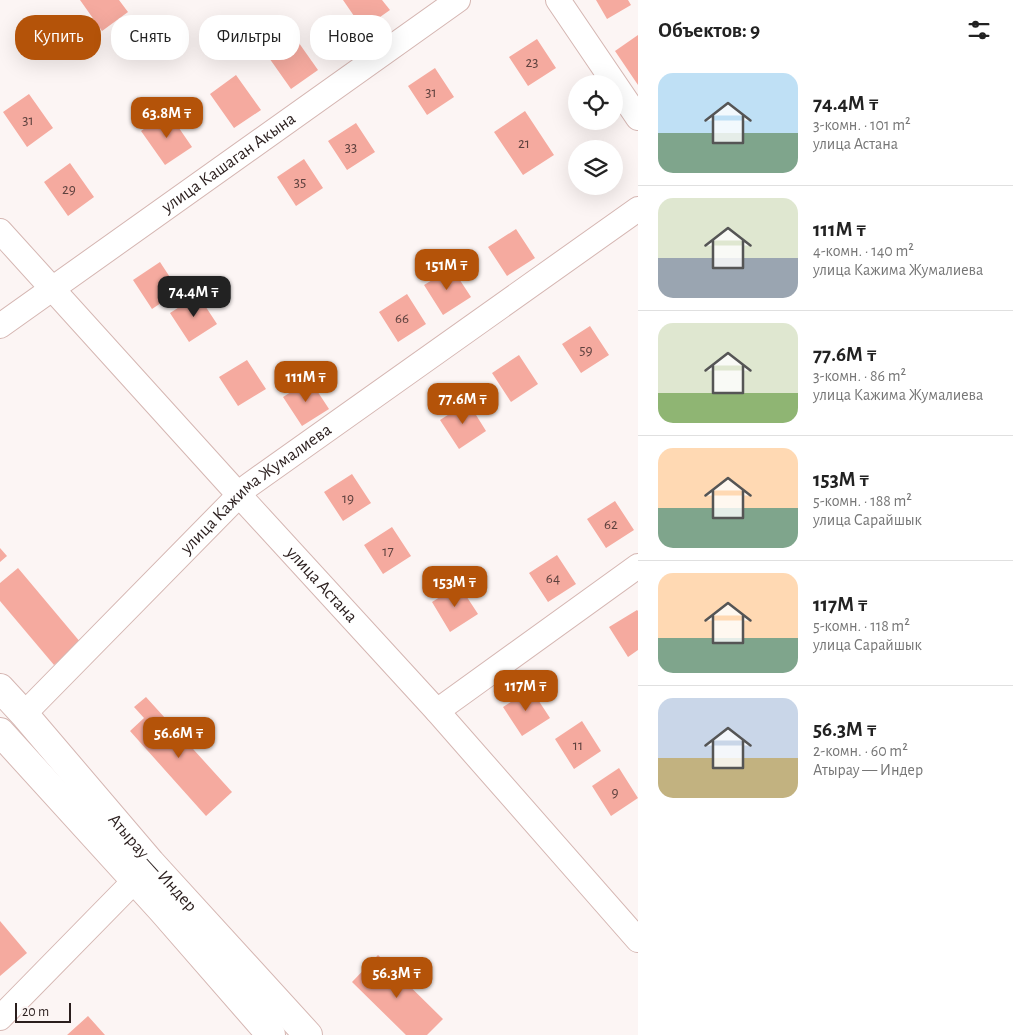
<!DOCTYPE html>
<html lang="ru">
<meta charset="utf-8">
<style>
body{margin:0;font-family:"Alegreya Sans",sans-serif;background:#f2f2f2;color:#222;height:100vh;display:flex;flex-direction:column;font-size:19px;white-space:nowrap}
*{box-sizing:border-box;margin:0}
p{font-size:16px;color:#767676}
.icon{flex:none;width:28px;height:28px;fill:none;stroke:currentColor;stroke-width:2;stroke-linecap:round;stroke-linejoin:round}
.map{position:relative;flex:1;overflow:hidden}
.panel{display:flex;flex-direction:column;background:#fff;width:375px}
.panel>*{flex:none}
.top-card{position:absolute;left:15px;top:15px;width:475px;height:45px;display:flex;gap:10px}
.tools{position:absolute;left:568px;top:75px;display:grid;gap:10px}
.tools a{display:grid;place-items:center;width:55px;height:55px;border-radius:50%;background:#fff;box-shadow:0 5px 20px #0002;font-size:25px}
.scale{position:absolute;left:15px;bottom:12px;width:56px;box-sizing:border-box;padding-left:5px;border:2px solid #2a1e1d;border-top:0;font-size:14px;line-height:18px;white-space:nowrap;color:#2a1e1d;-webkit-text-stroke:4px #fcf5f4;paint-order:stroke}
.price{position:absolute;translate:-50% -42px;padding:0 11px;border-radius:10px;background:#b45309;color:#fff;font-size:16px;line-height:32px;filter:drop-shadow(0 1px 2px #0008)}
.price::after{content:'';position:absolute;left:50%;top:30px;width:15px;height:11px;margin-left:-8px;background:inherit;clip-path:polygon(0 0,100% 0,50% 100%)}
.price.selected{background:#222;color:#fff}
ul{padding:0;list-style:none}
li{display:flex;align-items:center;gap:15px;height:125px;padding:0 20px}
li+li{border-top:1px solid #e0e0e0}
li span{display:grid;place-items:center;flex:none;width:140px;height:100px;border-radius:15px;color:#555}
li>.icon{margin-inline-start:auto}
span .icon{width:60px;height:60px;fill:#fffc;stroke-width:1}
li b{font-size:21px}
h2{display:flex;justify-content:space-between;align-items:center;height:60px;padding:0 20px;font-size:21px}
.pill{padding:0 18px;border-radius:20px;background:#fff;box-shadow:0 5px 20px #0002;font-size:18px;line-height:45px}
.pill.selected{background:#b45309;color:#fff}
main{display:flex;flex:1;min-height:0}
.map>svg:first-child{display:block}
.building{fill:#f5aa9f}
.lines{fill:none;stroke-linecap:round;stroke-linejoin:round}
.minor-casing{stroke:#d5b6b2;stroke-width:26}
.major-casing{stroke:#d5b6b2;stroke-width:30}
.minor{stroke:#fff;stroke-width:24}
.major{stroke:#fff;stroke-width:28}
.labels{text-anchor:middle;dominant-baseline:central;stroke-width:4.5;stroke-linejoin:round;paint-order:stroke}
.number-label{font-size:15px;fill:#5d413e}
.street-label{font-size:18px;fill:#2a1e1d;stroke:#fcf5f4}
</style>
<main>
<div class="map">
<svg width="638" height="1035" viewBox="0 0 638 1035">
<rect width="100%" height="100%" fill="#fcf5f4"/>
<path class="building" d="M80,0h39l9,12 -26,19z
M343,0h39l8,10 -27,19z
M596,0h32l3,5 -24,14z
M638,35v50l-23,-34z
M294,36l24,34 -27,19 -24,-34z
M537,39l19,29 -28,18 -19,-29z
M435,68l19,29 -27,18 -19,-29z
M236,75l25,35 -27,18 -24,-34z
M29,94l24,34 -26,19 -24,-35z
M525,111l29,44 -31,20 -29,-43z
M168,112l24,35 -27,18 -24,-34z
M356,123l19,29 -28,18 -19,-29z
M304,159l19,29 -27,18 -19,-29z
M576,159v14l-7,-10z
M70,163l24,34 -26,19 -24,-34z
M585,186h12l-9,6z
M516,229l19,29 -28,18 -19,-29z
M160,262l19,29 -27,18 -19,-29z
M452,268l19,29 -28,18 -19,-30z
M407,294l19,30 -28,18 -19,-30z
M198,295l19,29 -28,18 -19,-29z
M590,326l19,29 -28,18 -19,-29z
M519,355l19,29 -27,18 -19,-29z
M247,360l19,29 -28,17 -19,-29z
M310,380l19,29 -27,17 -19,-29z
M468,402l18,29 -27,18 -19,-29z
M352,474l19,29 -28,18 -19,-29z
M615,501l19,29 -28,18 -19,-29z
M392,527l19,29 -28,18 -19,-29z
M0,548l7,8 -7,6z
M557,555l19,29 -28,18 -19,-29z
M18,568l63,75 -27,22 -54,-64v-18z
M459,585l19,29 -28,18 -18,-30z
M637,610l1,1v39l-10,7 -19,-30z
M531,689l19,29 -28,18 -19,-29z
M146,697l86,95 -26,24 -76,-85 14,-13 -10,-11z
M582,721l19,30 -27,18 -19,-30z
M619,768l19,30 -27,18 -19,-30z
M0,921l27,32 -27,23z
M378,955l65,64 -16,16h-21l-54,-53z
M88,1016l17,19h-38z"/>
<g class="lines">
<defs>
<g id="minor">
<path d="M558,0l80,118"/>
<path id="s1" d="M0,231l239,264 198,216 201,229"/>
<path id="s2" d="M0,326l458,-326"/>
<path d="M437,711l201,-145"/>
<path id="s3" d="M24,714l224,-228 390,-277"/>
<path d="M0,1018l148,-151"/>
</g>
<g id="major">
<path id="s4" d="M0,688l24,26 127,149 157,172"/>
<path d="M0,732l162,178 109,125"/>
</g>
</defs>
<use href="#minor" class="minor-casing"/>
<use href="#major" class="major-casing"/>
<use href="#minor" class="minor"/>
<use href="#major" class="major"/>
</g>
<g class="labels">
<g class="number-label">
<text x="532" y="62">23</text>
<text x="431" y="92">31</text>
<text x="28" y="120">31</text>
<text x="524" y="143">21</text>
<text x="351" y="147">33</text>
<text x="300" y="182">35</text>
<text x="69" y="189">29</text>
<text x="402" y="318">66</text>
<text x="586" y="350">59</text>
<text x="348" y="498">19</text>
<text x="611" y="524">62</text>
<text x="388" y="551">17</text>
<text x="553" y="578">64</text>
<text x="578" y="745">11</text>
<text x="615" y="792">9</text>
</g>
<g class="street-label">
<text stroke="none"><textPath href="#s2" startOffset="281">улица Кашаган Акына</textPath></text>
<text stroke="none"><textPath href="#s3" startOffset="324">улица Кажима Жумалиева</textPath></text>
<text stroke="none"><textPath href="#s1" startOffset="478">улица Астана</textPath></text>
<text stroke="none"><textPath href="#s4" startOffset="232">Атырау — Индер</textPath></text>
</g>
</g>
</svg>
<div class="tools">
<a><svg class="icon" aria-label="locate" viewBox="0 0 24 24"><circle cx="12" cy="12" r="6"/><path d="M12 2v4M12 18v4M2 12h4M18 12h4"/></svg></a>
<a><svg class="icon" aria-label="layers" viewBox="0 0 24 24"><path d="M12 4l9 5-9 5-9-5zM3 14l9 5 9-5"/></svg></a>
</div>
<div class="scale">20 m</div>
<b class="price" style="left:167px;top:139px">63.8M ₸</b>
<b class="price" style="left:447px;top:291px">151M ₸</b>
<b class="price selected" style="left:194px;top:318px">74.4M ₸</b>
<b class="price" style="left:306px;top:403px">111M ₸</b>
<b class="price" style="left:463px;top:425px">77.6M ₸</b>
<b class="price" style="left:455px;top:608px">153M ₸</b>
<b class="price" style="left:526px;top:712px">117M ₸</b>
<b class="price" style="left:179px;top:759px">56.6M ₸</b>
<b class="price" style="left:397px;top:999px">56.3M ₸</b>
<div class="top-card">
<a class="pill selected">Купить</a>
<a class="pill">Снять</a>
<a class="pill">Фильтры</a>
<a class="pill">Новое</a>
</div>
</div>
<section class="panel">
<h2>Объектов: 9<svg class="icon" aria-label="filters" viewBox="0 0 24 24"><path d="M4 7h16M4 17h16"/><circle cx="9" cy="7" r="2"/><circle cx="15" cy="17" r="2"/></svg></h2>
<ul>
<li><span style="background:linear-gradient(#bfe0f5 60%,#7fa58c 0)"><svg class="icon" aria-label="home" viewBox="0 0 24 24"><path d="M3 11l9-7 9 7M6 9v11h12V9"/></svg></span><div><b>74.4M ₸</b><p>3-комн. · 101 m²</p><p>улица Астана</p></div></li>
<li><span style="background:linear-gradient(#dfe7d0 60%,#9aa5b1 0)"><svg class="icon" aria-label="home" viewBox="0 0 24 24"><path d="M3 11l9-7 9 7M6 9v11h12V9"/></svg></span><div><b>111M ₸</b><p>4-комн. · 140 m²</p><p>улица Кажима Жумалиева</p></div></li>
<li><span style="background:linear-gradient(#dfe7d0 70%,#8fb573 0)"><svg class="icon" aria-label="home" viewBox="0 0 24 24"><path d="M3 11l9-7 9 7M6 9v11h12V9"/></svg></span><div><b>77.6M ₸</b><p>3-комн. · 86 m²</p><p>улица Кажима Жумалиева</p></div></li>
<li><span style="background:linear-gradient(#ffd9b3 60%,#7fa58c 0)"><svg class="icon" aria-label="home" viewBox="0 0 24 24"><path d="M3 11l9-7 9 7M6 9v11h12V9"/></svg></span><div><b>153M ₸</b><p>5-комн. · 188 m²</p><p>улица Сарайшык</p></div></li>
<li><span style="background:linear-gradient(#ffd9b3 65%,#7fa58c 0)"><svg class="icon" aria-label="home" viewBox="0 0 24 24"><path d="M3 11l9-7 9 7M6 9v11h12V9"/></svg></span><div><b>117M ₸</b><p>5-комн. · 118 m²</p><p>улица Сарайшык</p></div></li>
<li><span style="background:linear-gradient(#c9d6e8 60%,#c2b280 0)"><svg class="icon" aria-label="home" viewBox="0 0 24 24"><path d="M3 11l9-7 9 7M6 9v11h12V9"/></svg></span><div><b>56.3M ₸</b><p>2-комн. · 60 m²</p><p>Атырау — Индер</p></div></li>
</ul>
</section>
</main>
